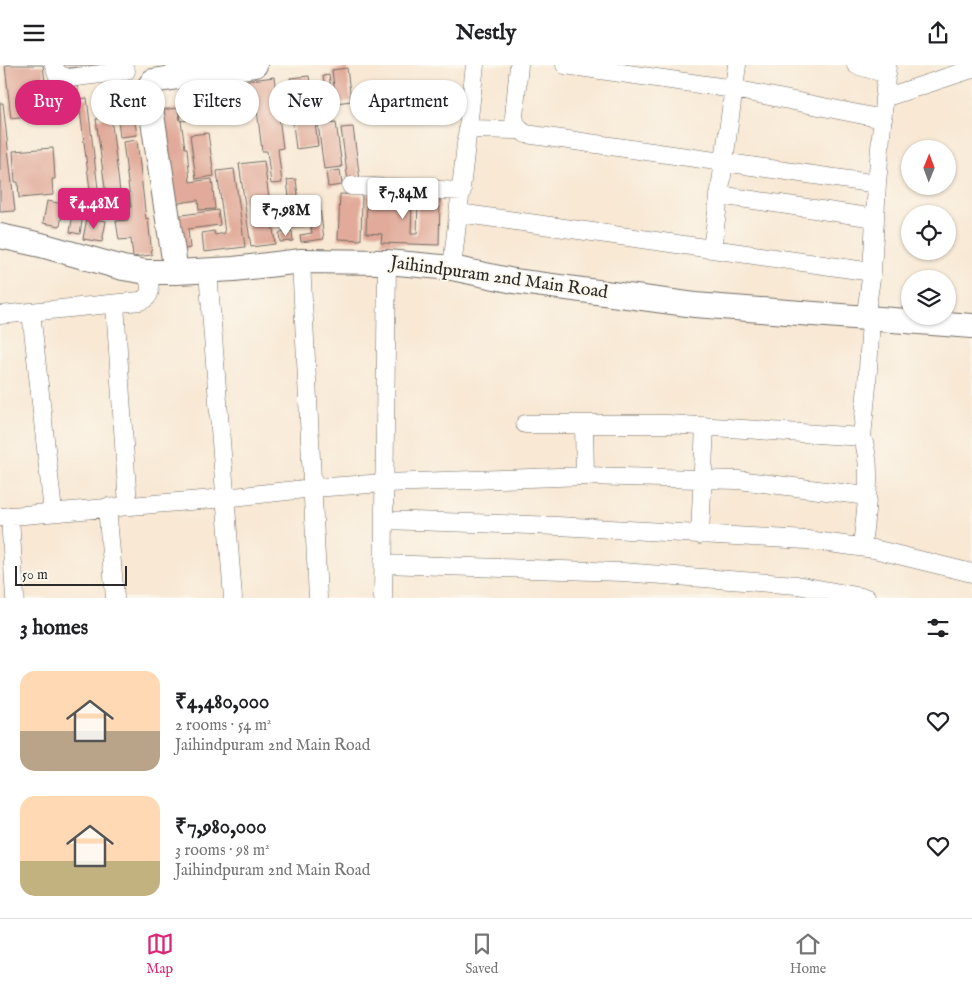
<!DOCTYPE html>
<meta charset="utf-8">
<style>
body{margin:0;font-family:"IM FELL English",serif;background:#f6f6f6;color:#202124;height:100vh;display:flex;flex-direction:column;font-size:19px;white-space:nowrap}
*{box-sizing:border-box;margin:0}
p{font-size:16px;color:#757577}
.icon{flex:none;width:28px;height:28px;fill:none;stroke:currentColor;stroke-width:2;stroke-linecap:round;stroke-linejoin:round}
.map{position:relative;height:533px;overflow:hidden}
.sheet{display:flex;flex-direction:column;background:#fff;flex:1}
.sheet>*{flex:none}
.guide{position:absolute;left:15px;top:15px;width:500px;height:45px;display:flex;gap:10px}
.needle{width:32px;rotate:1deg}
.tools{position:absolute;left:901px;top:75px;display:grid;gap:10px}
.tools a{display:grid;place-items:center;width:55px;height:55px;border-radius:50%;background:#fff;box-shadow:0 1px 4px #0004;font-size:25px}
.scale{position:absolute;left:15px;bottom:12px;width:112px;box-sizing:border-box;padding-left:5px;border:2px solid #2b2b2b;border-top:0;font-size:14px;line-height:18px;white-space:nowrap;color:#2b2b2b;-webkit-text-stroke:4px #fbf7ec;paint-order:stroke}
.price{position:absolute;translate:-50% -42px;padding:0 11px;border-radius:5px;background:#fff;color:#222;font-size:16px;line-height:32px;filter:drop-shadow(0 1px 2px #0008)}
.price::after{content:'';position:absolute;left:50%;top:30px;width:15px;height:11px;margin-left:-8px;background:inherit;clip-path:polygon(0 0,100% 0,50% 100%)}
.price.on{background:#db2777;color:#fff}
ul{padding:0;list-style:none}
li{display:flex;align-items:center;gap:15px;height:125px;padding:0 20px}
li span{display:grid;place-items:center;flex:none;width:140px;height:100px;border-radius:15px;color:#555}
li>.icon{margin-inline-start:auto}
span .icon{width:60px;height:60px;fill:#fffc;stroke-width:1}
li b{font-size:21px}
h2{display:flex;justify-content:space-between;align-items:center;height:60px;padding:0 20px;font-size:21px}
.tag{padding:0 18px;border-radius:22px;background:#fff;box-shadow:0 1px 4px #0004;font-size:18px;line-height:45px}
.tag.on{background:#db2777;color:#fff}
header{display:flex;justify-content:space-between;align-items:center;height:65px;padding:0 20px;background:#fff;font-size:22px;font-weight:800}
.tabs{display:flex;justify-content:space-around;align-items:center;height:70px;border-top:1px solid #e0e0e0;background:#fff;font-size:14px;color:#757577}
.tabs a{display:grid;justify-items:center;gap:2px}
.tabs .on{color:#db2777}
.map>svg:first-child{display:block}
.building{fill:#e1aa9a}
.lines{fill:none;stroke-linecap:round;stroke-linejoin:round}
.street-casing{stroke:#736d66;stroke-width:19}
.secondary-casing{stroke:#736d66;stroke-width:26}
.street{stroke:#fff;stroke-width:18}
.secondary{stroke:#fff;stroke-width:24}
.labels{text-anchor:middle;dominant-baseline:central;stroke-width:4;stroke-linejoin:round;paint-order:stroke}
.street-label{font-size:18px;fill:#2b2b2b;stroke:#fbf7ec}
</style>
<header><svg class="icon" aria-label="menu" viewBox="0 0 24 24"><path d="M4 6h16M4 12h16M4 18h16"/></svg>Nestly<svg class="icon" aria-label="share" viewBox="0 0 24 24"><path d="M12 15V3M7 8l5-5 5 5M5 13v7h14v-7"/></svg></header>
<div class="map">
<svg width="972" height="533" viewBox="0 0 972 533">
<rect width="100%" height="100%" fill="#fbf7ec"/>
<filter id="ink" filterUnits="userSpaceOnUse"><feTurbulence type="fractalNoise" baseFrequency=".02" numOctaves="2"/><feDisplacementMap in="SourceGraphic" scale="10" xChannelSelector="R" yChannelSelector="G"/><feConvolveMatrix kernelMatrix="1 2 1 2 8 2 1 2 1" color-interpolation-filters="sRGB"/></filter>
<filter id="wash" filterUnits="userSpaceOnUse"><feTurbulence type="fractalNoise" baseFrequency=".0096" numOctaves="4" result="noise"/><feDisplacementMap in="SourceGraphic" scale="20" xChannelSelector="R" yChannelSelector="G"/><feGaussianBlur stdDeviation="1.12" result="paint"/><feColorMatrix in="noise" values="0 0 0 0 0 0 0 0 0 0 0 0 0 0 0 0 0 1.4 0 .05"/><feComposite in="paint" operator="in"/></filter>
<g filter="url(#wash)">
<rect width="100%" height="100%" fill="#f8e8d4"/>
<g id="blocks">
<path class="building" d="M5,0h38l3,26 9,-1 -1,-6 23,-3 2,18 8,-1 12,99 -8,1 -11,-88 -69,8z
M62,0h39v5l-24,2v-5l-15,2z
M347,3l4,33 -15,2 -4,-33z
M329,10l3,22 -6,1 -3,-22z
M309,11l9,70 -22,3 -4,-33h5l-7,-38z
M274,12l9,71 -5,1 4,34 -11,1 -4,-33h-5l-7,-58 -48,8 -2,-15z
M134,29l2,15h-3l4,26 -17,2 -3,-26 -4,1 -2,-15z
M201,36l3,17 -23,3 4,27h2l3,34 22,-3 3,30 -16,1 -1,-10 -25,4 -13,-94 18,-2 2,13h1l-2,-17z
M0,38h3l12,108 -15,1z
M111,52l11,92 -14,2 -12,-92z
M336,57l6,45 -18,2 -6,-45z
M353,62l7,53 -12,1 -7,-53z
M208,68l6,43 -18,3 -6,-44z
M137,75l9,79 2,-1 4,37 -19,2 -2,-18 -12,1 -3,-19 12,-1 -1,-12 4,-1 -8,-65z
M53,83l2,31h-3l1,16 -34,3 -1,-16h-3l-2,-31z
M264,96l11,83 -24,3 -12,-83z
M234,104l11,78 -41,5 -2,-19 12,-2 1,4 10,-2 -8,-62z
M340,105l2,15 -14,2 -2,-15z
M296,114l2,17 -9,2 -2,-18z
M340,129l22,1 -1,45 -23,-1z
M367,130l7,1v1l38,1 -1,36h6l1,-36 22,1 -1,46 -58,-2 1,-9 -16,-1z
M304,134l3,25 -16,3 -4,-25z
M319,135l5,39 -23,3 -1,-7 12,-2 -5,-32z
M47,136l17,3 -4,22 -17,-3z
M74,142l10,2 -4,25 -10,-2z
M218,145l2,15 -32,4 2,19 -11,2 -4,-34z
M87,153l19,3 -4,21 -19,-3z
M292,166l1,10 -13,1 -1,-9z"/>
</g>
</g>
<g filter="url(#ink)">
<use href="#blocks" fill-opacity="0" stroke="#736d66" stroke-width="1"/>
<g class="lines">
<defs>
<path id="street" d="M54,0l3,9 11,4 58,-7
M519,0l-5,52c2,8 4,12 12,17l351,50
M565,0l169,24 149,30
M856,0l31,9
M884,33l88,-29
M469,64l50,1
M351,121l111,5
M719,130l156,23
M459,148l253,36 25,-184
M712,184l160,23
M301,196l17,337
M452,203l23,-203
M208,206l25,327
M115,239l13,202
M31,247l22,200
M0,250l140,-14c15,-5 9,-17 7,-29
M865,254l7,-47 5,-88 10,-119
M525,359h143l194,13c12,29 3,78 0,110
M584,359l1,52
M862,372l5,-51 4,-67
M107,442l8,91
M10,451l5,82
M0,452l225,-19 88,-10 72,-5 200,-7 153,4 129,16
M384,455l174,6 249,14 67,9 98,24
M700,470l5,-109
M384,499l238,8 175,13 70,13
M383,533l4,-336"/>
<path id="secondary" d="M0,171l41,9 82,23 24,4h29l58,-3 67,-8 86,1 65,6 62,13 181,24 277,21
M176,207l-28,-184 5,-7 6,-1 96,-15"/>
</defs>
<use href="#street" class="street-casing"/>
<use href="#secondary" class="secondary-casing"/>
<use href="#street" class="street"/>
<use href="#secondary" class="secondary"/>
</g>
</g>
<g class="labels">
<g class="street-label">
<text transform="translate(499 213) rotate(8)">Jaihindpuram 2nd Main Road</text>
</g>
</g>
</svg>
<div class="tools">
<a><svg class="needle" viewBox="-14 -14 28 28"><path d="M0-13l5 13h-10z" fill="#e53935"/><path d="M0 13l5-13h-10z" fill="#757577"/></svg></a>
<a><svg class="icon" aria-label="locate" viewBox="0 0 24 24"><circle cx="12" cy="12" r="6"/><path d="M12 2v4M12 18v4M2 12h4M18 12h4"/></svg></a>
<a><svg class="icon" aria-label="layers" viewBox="0 0 24 24"><path d="M12 4l9 5-9 5-9-5zM3 14l9 5 9-5"/></svg></a>
</div>
<div class="scale">50 m</div>
<b class="price" style="left:403px;top:155px">₹7.84M</b>
<b class="price on" style="left:94px;top:165px">₹4.48M</b>
<b class="price" style="left:286px;top:172px">₹7.98M</b>
<div class="guide">
<a class="tag on">Buy</a>
<a class="tag">Rent</a>
<a class="tag">Filters</a>
<a class="tag">New</a>
<a class="tag">Apartment</a>
</div>
</div>
<section class="sheet">
<h2>3 homes<svg class="icon" aria-label="filters" viewBox="0 0 24 24"><path d="M4 7h16M4 17h16"/><circle cx="9" cy="7" r="2"/><circle cx="15" cy="17" r="2"/></svg></h2>
<ul>
<li><span style="background:linear-gradient(#ffd9b3 60%,#b9a48a 0)"><svg class="icon" aria-label="home" viewBox="0 0 24 24"><path d="M3 11l9-7 9 7M6 9v11h12V9"/></svg></span><div><b>₹4,480,000</b><p>2 rooms · 54 m²</p><p>Jaihindpuram 2nd Main Road</p></div><svg class="icon" aria-label="heart" viewBox="0 0 24 24"><path d="M12 20l-8-8c-3-5 5-10 8-4 3-6 11-1 8 4z"/></svg></li>
<li><span style="background:linear-gradient(#ffd9b3 65%,#c2b280 0)"><svg class="icon" aria-label="home" viewBox="0 0 24 24"><path d="M3 11l9-7 9 7M6 9v11h12V9"/></svg></span><div><b>₹7,980,000</b><p>3 rooms · 98 m²</p><p>Jaihindpuram 2nd Main Road</p></div><svg class="icon" aria-label="heart" viewBox="0 0 24 24"><path d="M12 20l-8-8c-3-5 5-10 8-4 3-6 11-1 8 4z"/></svg></li>
</ul>
</section>
<nav class="tabs">
<a class="on"><svg class="icon" aria-label="map" viewBox="0 0 24 24"><path d="M3 6l6-2 6 2 6-2v14l-6 2-6-2-6 2zM9 4v14M15 6v14"/></svg>Map</a>
<a><svg class="icon" aria-label="saved" viewBox="0 0 24 24"><path d="M7 4h10v16l-5-4-5 4z"/></svg>Saved</a>
<a><svg class="icon" aria-label="home" viewBox="0 0 24 24"><path d="M3 11l9-7 9 7M6 9v11h12V9"/></svg>Home</a>
</nav>
